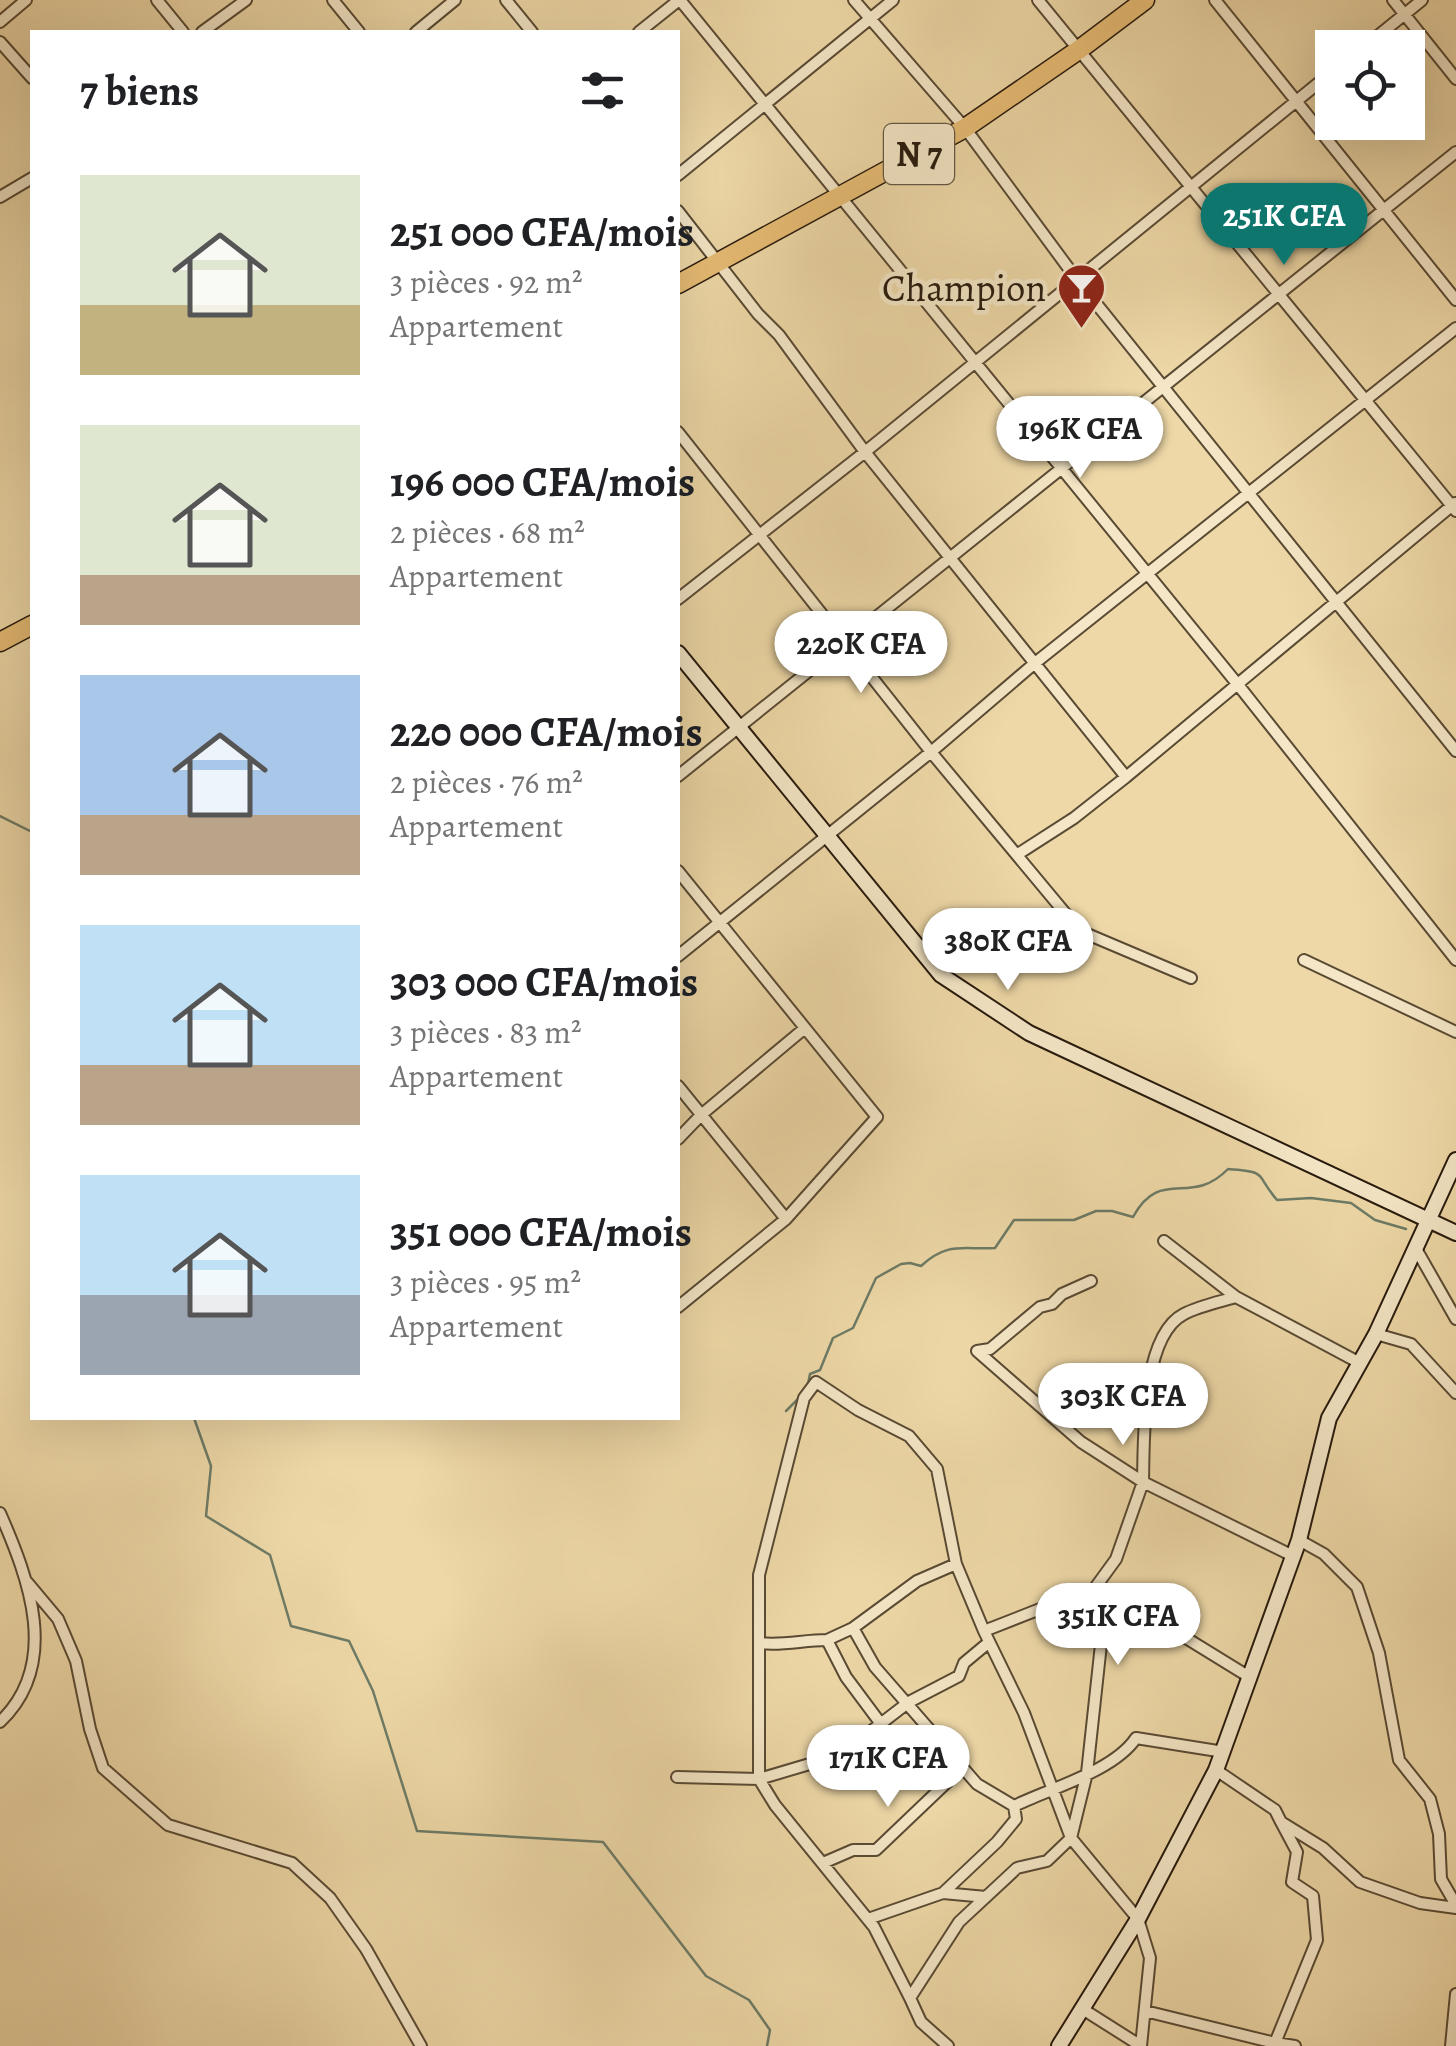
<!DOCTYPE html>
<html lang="fr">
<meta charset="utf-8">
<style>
body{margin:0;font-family:Alegreya,serif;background:#f6f6f6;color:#202124;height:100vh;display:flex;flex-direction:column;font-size:38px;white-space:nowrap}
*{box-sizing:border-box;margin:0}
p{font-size:32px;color:#757577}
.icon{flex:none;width:55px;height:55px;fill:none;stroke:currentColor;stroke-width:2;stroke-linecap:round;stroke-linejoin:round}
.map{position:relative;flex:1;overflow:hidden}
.sheet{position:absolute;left:30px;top:30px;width:650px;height:1390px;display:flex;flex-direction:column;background:#fff;border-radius:0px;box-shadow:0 10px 40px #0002}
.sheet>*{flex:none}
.controls{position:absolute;left:1315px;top:30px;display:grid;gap:20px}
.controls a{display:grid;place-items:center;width:110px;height:110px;border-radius:0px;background:#fff;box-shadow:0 10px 40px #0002;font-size:50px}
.price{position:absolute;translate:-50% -85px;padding:0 22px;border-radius:35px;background:#fff;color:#222;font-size:32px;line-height:65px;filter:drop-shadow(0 2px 5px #0008)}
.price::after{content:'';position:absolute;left:50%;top:60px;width:30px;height:22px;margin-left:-15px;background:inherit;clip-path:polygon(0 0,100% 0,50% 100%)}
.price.on{background:#0f766e;color:#fff}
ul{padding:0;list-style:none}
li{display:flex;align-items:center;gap:30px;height:250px;padding:0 50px}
li span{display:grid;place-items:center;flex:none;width:280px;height:200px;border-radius:0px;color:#555}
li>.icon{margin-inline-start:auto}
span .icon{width:120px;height:120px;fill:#fffc;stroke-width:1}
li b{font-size:42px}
h2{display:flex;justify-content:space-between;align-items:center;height:120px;padding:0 50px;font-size:42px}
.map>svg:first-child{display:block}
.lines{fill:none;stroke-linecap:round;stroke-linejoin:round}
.stream{stroke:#6d7b66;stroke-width:2.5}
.street-casing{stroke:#594a34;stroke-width:14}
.secondary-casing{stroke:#271a0d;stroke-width:18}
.highway-casing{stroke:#271a0d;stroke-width:21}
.street{stroke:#f4e6c6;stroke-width:10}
.secondary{stroke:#f4e6c6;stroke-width:14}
.highway{stroke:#e7bc74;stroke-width:18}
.labels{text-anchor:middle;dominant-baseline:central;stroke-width:9;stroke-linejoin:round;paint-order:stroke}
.shield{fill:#f4e6c6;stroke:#645744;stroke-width:2.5}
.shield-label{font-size:35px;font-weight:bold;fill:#271a0d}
.poi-label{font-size:38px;fill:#271a0d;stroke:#f4e6c6;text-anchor:end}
</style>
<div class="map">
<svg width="1456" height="2046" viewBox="0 0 1456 2046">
<rect width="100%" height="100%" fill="#eed8a7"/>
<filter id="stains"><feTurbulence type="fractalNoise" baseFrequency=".002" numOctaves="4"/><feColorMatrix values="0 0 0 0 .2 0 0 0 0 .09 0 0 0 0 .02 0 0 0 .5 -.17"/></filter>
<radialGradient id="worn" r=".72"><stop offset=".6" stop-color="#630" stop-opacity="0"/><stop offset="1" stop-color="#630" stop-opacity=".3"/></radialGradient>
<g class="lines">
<path class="stream" d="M0,816l32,16
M807,1389l3,-15 10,-4 13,-32 20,-10 23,-50 25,-14 9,-1 11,3c27,-25 42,-16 74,-18l19,-28h60l22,-9h16l21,6c28,-51 57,-9 95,-48 41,3 26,4 49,31l34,-2 40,5 24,17 31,9
M786,1411l13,-13
M194,1418l17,48 -5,50 64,39 21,71 58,15 24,50 44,140 186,11 103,134 43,24 21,30 -3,16"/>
<defs>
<path id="street" d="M157,0l26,32
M333,0l26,32
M506,0l26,32
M680,0l559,686 217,274
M854,0l111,128 113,153 378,470
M1038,0l418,511
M1215,0l241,300
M1393,0l63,79
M0,22l26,-22
M202,32l44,-32
M416,32l39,-32
M639,32l40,-32
M0,42l32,36
M1363,48l59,-48
M678,175l215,-175
M0,197l32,-19
M678,211l80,103 21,21 86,117 261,325
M678,432l253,320 149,179 111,47
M678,599l187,-147 467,-380
M678,776l778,-624
M1018,854l56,-36 52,-41 329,-274
M678,871l199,246 -91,102 -108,88
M678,956l253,-204 104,-89 421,-335
M1304,960l152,72
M678,1086l108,133
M678,1139l23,-24 104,-87
M1164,1241l72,56 122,65
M1415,1247l41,72
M1091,1281l-29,13 -10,10 -12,3 -50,42 -13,2 104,91 62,40 -27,77 -24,33 -6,-1 -102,40 40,82 47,125 67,81 12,39 -9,88
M1236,1297c-17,5 -37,9 -52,17 -43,22 -40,126 -41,168l150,74
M1376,1334l35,10 45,49
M0,1513c29,66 61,151 0,209
M1299,1540l25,14 33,33 22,66 20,107 31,39 9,35 2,45 15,26
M956,1564l-39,17 -64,47 22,39 102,117 37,22c37,-18 100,-35 122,-68l88,14
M27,1582l31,37 18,42 14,68 13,39 65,57 124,38 38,35 36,51 55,97
M853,1628l-26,12 19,37 35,47
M984,1631l-28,-67 -19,-95 -28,-33 -51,-26 -42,-28 -12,16 -45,177v204l81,-24 69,-53 50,-26 5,-13 24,-20
M759,1643c24,3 44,-3 68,-3
M1216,1770l59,40 6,12
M677,1777l82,2 16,26 99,122 36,71 49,-76 58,-54 30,-7 24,-23 16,-65 16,-147 -11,-34 68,30 91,56
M823,1863l30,-13h23l86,-82
M943,1893l43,4
M868,1919l75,-26 54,-51 19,-23 -2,-13
M910,1998l11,24 27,24
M1081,2008l60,38
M1145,2011l130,32 42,-103 -4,-44 -21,-14 5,-30 -16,-30 42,26 37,34 60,21 36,5
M1275,2046v-3l20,3
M1451,2046l5,-52"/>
<path id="secondary" d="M678,653l263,322 88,58 427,200
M1059,2046l79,-127 78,-149 83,-230 30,-122 47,-84 80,-174"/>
<path id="highway" d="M678,284l287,-156 115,-79 65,-49
M0,642l32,-17"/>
</defs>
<use href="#street" class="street-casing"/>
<use href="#secondary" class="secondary-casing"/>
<use href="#highway" class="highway-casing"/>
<use href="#street" class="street"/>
<use href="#secondary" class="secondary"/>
<use href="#highway" class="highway"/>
</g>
<defs>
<symbol id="bar-pin" viewBox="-11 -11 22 30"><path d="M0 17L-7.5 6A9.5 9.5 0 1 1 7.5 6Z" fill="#8f2418" stroke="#f4e6c6"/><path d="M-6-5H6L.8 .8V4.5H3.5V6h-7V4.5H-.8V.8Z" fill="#fff"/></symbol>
</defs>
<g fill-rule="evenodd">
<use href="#bar-pin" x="1054" y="260" width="55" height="75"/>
</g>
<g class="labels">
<rect class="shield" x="884" y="124" width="70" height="60" rx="8"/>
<g class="shield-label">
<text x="919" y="154">N 7</text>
</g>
<g class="poi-label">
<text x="1046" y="288">Champion</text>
</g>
</g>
<rect width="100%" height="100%" filter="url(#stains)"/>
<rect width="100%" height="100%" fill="url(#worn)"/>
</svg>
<div class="controls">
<a><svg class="icon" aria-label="locate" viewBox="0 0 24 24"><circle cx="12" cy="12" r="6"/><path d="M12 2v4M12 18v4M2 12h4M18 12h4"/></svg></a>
</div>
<b class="price on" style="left:1284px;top:268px">251K CFA</b>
<b class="price" style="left:1080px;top:481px">196K CFA</b>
<b class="price" style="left:861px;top:696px">220K CFA</b>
<b class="price" style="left:1008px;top:993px">380K CFA</b>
<b class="price" style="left:1123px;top:1448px">303K CFA</b>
<b class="price" style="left:1118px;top:1668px">351K CFA</b>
<b class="price" style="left:888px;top:1810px">171K CFA</b>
<section class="sheet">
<h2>7 biens<svg class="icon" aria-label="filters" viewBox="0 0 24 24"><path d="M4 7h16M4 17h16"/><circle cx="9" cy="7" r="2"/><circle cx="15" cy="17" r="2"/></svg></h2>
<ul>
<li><span style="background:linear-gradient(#dfe7d0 65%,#c2b280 0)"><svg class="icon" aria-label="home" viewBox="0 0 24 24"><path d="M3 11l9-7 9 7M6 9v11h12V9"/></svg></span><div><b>251 000 CFA/mois</b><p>3 pièces · 92 m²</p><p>Appartement</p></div></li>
<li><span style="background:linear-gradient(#dfe7d0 75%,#b9a48a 0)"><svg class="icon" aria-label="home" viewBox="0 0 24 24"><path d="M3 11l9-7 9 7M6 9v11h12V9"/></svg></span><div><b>196 000 CFA/mois</b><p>2 pièces · 68 m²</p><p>Appartement</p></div></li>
<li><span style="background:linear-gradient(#a9c7e8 70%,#b9a48a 0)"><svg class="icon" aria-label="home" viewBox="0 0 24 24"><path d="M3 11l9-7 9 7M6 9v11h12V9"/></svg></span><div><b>220 000 CFA/mois</b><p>2 pièces · 76 m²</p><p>Appartement</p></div></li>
<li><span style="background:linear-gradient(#bfe0f5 70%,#b9a48a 0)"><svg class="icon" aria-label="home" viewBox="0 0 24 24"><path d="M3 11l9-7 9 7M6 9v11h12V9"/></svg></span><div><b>303 000 CFA/mois</b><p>3 pièces · 83 m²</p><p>Appartement</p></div></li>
<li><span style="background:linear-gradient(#bfe0f5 60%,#9aa5b1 0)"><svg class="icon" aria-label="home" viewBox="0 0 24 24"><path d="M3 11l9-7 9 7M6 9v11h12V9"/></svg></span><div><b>351 000 CFA/mois</b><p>3 pièces · 95 m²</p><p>Appartement</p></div></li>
</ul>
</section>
</div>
